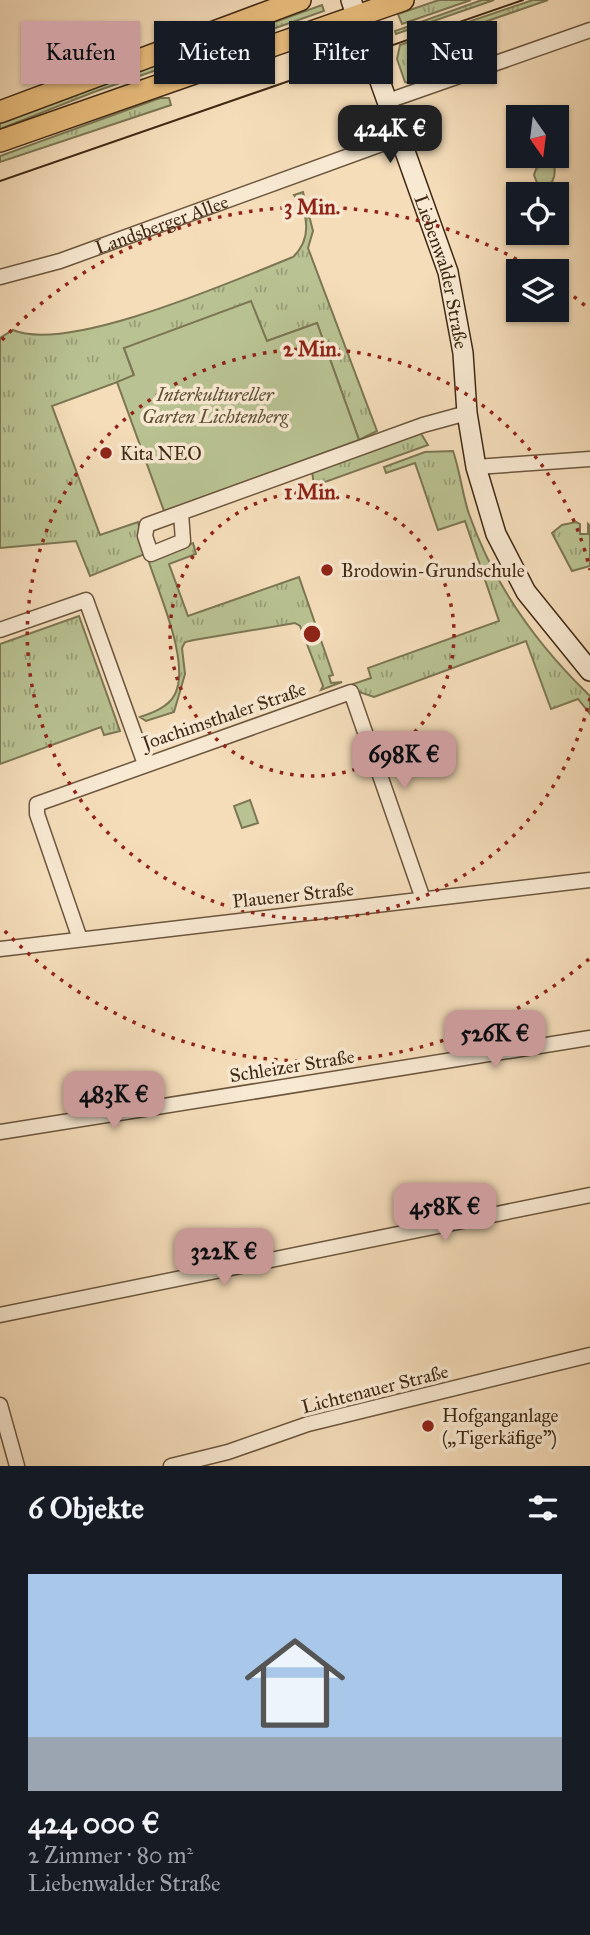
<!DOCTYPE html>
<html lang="de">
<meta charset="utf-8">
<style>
body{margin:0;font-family:"IM FELL Great Primer",serif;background:#20242c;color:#f1f3f6;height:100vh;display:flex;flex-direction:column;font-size:26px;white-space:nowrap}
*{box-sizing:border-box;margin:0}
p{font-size:23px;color:#9ea1a6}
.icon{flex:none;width:38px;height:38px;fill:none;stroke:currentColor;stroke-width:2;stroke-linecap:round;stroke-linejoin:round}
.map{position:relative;height:1466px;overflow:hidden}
.details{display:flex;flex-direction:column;background:#171b24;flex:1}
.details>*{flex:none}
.guide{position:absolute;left:21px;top:21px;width:550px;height:63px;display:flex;gap:14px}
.needle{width:46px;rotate:166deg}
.buttons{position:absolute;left:506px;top:105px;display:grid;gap:14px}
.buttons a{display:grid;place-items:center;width:63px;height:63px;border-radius:0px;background:#171b24;box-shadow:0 2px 5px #0004;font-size:35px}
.price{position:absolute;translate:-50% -60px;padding:0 16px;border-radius:14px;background:#c59692;color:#111;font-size:23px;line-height:46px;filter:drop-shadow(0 2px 4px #0008)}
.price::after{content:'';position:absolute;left:50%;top:42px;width:21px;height:16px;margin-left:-10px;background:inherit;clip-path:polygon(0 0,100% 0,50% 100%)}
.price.active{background:#222;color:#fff}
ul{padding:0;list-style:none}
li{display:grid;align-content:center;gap:14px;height:371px;padding:0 28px}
li span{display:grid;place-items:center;height:217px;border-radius:0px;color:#555}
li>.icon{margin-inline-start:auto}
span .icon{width:126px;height:126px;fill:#fffc;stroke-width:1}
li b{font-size:30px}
h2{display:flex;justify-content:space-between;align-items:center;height:84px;padding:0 28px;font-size:30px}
.chip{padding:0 24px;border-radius:0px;background:#171b24;box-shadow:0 2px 5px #0004;font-size:24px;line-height:63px}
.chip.active{background:#c59692;color:#111}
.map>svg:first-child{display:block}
.grass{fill:url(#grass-tufts);stroke:#7c7653;stroke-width:2}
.garden{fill:#b9c292;stroke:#7c7653;stroke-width:2}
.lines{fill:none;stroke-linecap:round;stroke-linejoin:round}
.street-casing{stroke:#6c563e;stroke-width:17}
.secondary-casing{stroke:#3f2914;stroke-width:22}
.primary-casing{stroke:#3f2914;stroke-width:24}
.street{stroke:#f8e9d2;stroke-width:14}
.secondary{stroke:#f8e9d2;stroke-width:19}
.primary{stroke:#eabe7d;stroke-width:21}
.tram{stroke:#3f2914;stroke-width:2}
.ring{fill:none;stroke:#8f2418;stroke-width:3.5;stroke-dasharray:3.5 7}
.poi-dot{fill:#8f2418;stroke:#f8e9d2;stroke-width:2.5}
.labels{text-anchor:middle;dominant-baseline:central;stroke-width:7;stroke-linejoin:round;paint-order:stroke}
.street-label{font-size:19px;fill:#3f2914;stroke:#f8e9d2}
.park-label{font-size:19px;font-style:italic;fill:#5e4f34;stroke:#f8e9d2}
.poi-label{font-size:19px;fill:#3f2914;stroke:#f8e9d2;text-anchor:start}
.centre{fill:#8f2418;stroke:#f8e9d2;stroke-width:3.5}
.ring-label{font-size:21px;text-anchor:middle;font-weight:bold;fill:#8f2418;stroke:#f8e9d2;stroke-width:7;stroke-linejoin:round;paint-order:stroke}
</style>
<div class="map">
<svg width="590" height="1466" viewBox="0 0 590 1466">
<defs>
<pattern id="grass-tufts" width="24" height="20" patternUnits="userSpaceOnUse" patternTransform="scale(1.75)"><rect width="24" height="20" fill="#b9c292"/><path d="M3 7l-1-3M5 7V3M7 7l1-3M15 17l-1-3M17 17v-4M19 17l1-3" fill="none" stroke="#989e76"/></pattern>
</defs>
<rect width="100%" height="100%" fill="#f5ddba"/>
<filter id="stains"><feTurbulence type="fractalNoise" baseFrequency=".00286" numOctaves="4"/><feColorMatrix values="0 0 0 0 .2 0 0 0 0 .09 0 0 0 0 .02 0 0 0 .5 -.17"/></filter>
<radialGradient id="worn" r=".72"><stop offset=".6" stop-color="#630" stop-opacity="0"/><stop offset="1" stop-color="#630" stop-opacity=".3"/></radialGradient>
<path class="grass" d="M439,0h32l-69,24 -4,-10z
M482,0h12l-98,34 -1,-3z
M533,0h15l-127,44 -2,7 3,9h4l2,14c-4,8 -14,11 -23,8l-8,-23 3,-14z
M322,5l2,6 -230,81 -94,37v-8z
M160,98h9l2,7 -171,57v-6z
M422,107l12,35 -14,5 -10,-36z
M545,156h7c5,16 4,27 -11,37l-7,-18 5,-14z
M303,192l10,39 -5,17 69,183 -18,9 -42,-117 -50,18 -143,7 10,28 -82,30 48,129 38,-13 7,32 -55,22 -14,-35 -76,7v-210l13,-8c55,24 222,-50 280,-73 18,-17 17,-43 1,-62z
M420,432l8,13 -114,41 -2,-15z
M453,451c7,20 9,42 16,63 24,69 68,131 121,182v18l-12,-15 -27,10 -25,-68 -152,56 -18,-6 -3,-7 18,-6 -3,-10 131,-47 -34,-100 -27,9 -23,-67 -29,10 -2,-6 41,-15z
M576,522l4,2v10h8v-10l2,2v40l-18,5 -20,-38 10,-8z
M193,543l3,11 -27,10 19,52 111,-39 34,98 -4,1 2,7 11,-1 -21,8 2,-4 -23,-60 -5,-3 -101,17 -9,2 -3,6 3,26 -11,38 -28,9 -6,-4c12,-4 29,-10 35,-23 16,-32 -18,-104 -28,-138l7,2z
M79,616l41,115 -16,4 -3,-8 -101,37v-120z"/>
<path class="garden" d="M251,301l16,40 50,-18 42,117 -195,71 -47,-129 17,-7 -10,-27z
M250,800l8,23 -16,5 -8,-22z"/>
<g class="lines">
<defs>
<g id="street">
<path d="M388,101l202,-71"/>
<path id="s1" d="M0,277l60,-16 341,-124"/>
<path d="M476,467l114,-8"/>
<path d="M181,513l2,28 -32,13 -6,-18 2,-11 276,-100 44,-12"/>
<path d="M0,630l86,-30 59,164"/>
<path d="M80,939l-43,-125v-10l314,-112 72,207"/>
<path d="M0,949l590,-69"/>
<path d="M0,1132l590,-94"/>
<path d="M0,1315l590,-120"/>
<path d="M0,1405l17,61"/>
<path d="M171,1466l57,-14 80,-28 282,-69"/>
</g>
<g id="secondary">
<path id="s2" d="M351,0l97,272 15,81 4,60 9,54 20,67 30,58 64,79"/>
</g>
<path id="primary" d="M0,112l300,-112
M0,141l403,-141"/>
</defs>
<use href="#street" class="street-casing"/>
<use href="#secondary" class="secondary-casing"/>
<use href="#primary" class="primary-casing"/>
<use href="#street" class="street"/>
<use href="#secondary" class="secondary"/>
<use href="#primary" class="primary"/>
<path class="tram" d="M0,181l523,-181"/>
</g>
<g class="ring">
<circle cx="312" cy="634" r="142"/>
<path d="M590 698A285 285 0 1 1 590 570"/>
<path d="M589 959A427 427 0 0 1 2 928M2 340A427 427 0 0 1 535 270M557 284A427 427 0 0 1 589 309"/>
</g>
<g class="poi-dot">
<circle cx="106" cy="453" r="7"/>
<circle cx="327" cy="570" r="7"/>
<circle cx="428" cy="1426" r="7"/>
</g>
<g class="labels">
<g class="street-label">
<text stroke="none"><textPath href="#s1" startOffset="170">Landsberger Allee</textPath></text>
<text stroke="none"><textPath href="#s2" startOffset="287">Liebenwalder Straße</textPath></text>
<text transform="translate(224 716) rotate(-19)">Joachimsthaler Straße</text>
<text transform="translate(293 895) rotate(-6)">Plauener Straße</text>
<text transform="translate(292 1066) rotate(-9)">Schleizer Straße</text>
<text transform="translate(375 1389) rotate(-14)">Lichtenauer Straße</text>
</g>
<g class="park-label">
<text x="215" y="394">Interkultureller<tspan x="215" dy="22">Garten Lichtenberg</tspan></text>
</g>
<g class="poi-label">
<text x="120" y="453">Kita NEO</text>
<text x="341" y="570">Brodowin-Grundschule</text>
<text x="442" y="1415">Hofganganlage<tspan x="442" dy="22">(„Tigerkäfige")</tspan></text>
</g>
</g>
<circle cx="312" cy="634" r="10" class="centre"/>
<g class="ring-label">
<text x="312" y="214">3 Min.</text>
<text x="312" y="356">2 Min.</text>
<text x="312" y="499">1 Min.</text>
</g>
<rect width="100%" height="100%" filter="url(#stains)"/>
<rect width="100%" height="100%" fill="url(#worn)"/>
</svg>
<div class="buttons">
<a><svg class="needle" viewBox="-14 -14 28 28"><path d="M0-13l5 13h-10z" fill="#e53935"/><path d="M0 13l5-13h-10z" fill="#9ea1a6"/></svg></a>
<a><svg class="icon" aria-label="locate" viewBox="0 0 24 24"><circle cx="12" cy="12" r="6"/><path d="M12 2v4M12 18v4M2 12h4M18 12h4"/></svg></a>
<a><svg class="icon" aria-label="layers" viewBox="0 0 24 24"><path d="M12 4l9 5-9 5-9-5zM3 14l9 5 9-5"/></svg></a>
</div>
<b class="price active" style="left:390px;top:165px">424K €</b>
<b class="price" style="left:404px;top:791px">698K €</b>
<b class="price" style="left:495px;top:1070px">526K €</b>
<b class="price" style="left:114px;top:1131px">483K €</b>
<b class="price" style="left:445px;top:1243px">458K €</b>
<b class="price" style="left:224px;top:1288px">322K €</b>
<div class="guide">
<a class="chip active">Kaufen</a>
<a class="chip">Mieten</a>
<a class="chip">Filter</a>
<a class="chip">Neu</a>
</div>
</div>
<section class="details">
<h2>6 Objekte<svg class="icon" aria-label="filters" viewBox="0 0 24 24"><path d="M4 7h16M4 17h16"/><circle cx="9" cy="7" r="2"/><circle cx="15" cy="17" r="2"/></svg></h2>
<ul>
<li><span style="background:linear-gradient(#a9c7e8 75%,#9aa5b1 0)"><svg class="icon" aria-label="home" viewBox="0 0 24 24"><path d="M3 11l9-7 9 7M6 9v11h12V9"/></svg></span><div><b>424 000 €</b><p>2 Zimmer · 80 m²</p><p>Liebenwalder Straße</p></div></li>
</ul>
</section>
